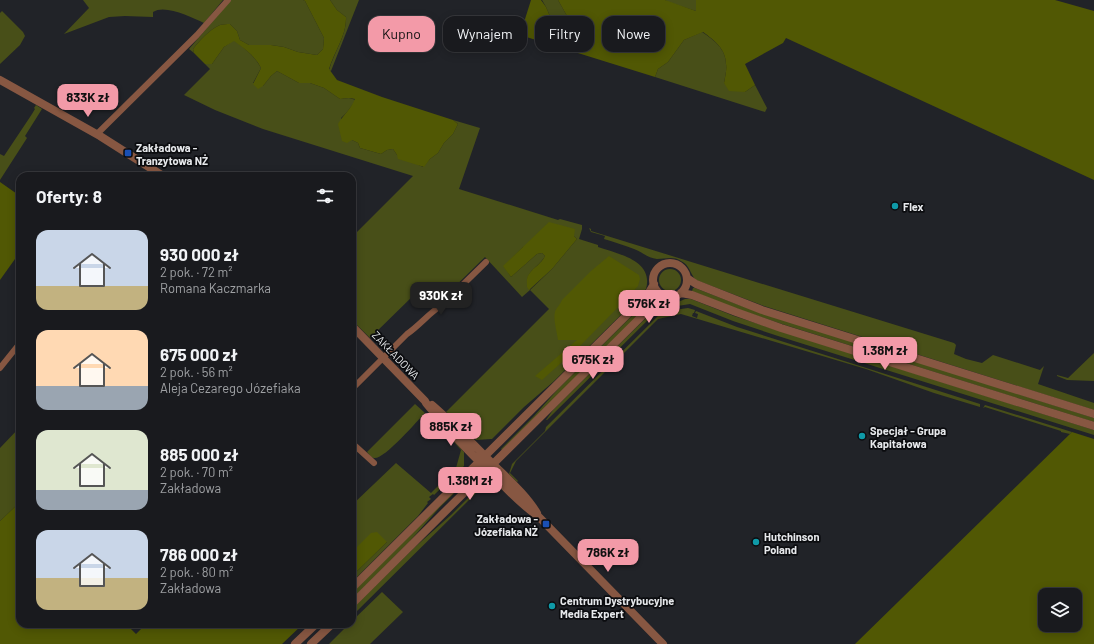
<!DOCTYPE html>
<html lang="pl">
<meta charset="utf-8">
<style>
body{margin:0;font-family:Barlow,sans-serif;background:#222327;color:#f1f3f6;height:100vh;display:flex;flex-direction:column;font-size:15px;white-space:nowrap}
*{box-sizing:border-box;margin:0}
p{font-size:13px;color:#9fa1a4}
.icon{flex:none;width:22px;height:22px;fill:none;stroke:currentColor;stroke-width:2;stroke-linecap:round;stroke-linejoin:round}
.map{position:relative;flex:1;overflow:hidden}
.side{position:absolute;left:16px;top:172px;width:340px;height:456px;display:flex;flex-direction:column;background:#191a1e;border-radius:12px;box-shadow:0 2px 10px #0003,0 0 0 1px #37383c}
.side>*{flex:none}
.top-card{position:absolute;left:368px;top:16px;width:380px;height:36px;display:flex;gap:8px}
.fabs{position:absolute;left:1038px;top:588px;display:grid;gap:8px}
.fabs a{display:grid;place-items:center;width:44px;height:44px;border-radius:8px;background:#191a1e;box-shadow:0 2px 10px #0003,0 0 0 1px #37383c;font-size:20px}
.price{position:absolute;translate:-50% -34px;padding:0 9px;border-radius:8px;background:#f39aa8;color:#111;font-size:13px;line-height:26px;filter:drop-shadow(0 1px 2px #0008)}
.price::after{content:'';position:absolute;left:50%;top:24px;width:12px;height:9px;margin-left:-6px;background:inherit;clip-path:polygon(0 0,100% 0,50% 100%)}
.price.active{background:#222;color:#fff}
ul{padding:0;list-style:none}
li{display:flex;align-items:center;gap:12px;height:100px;padding:0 20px}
li span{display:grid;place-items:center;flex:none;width:112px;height:80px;border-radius:12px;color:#555}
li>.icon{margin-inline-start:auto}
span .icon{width:48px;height:48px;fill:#fffc;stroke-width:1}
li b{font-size:17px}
h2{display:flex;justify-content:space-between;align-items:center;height:48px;padding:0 20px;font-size:17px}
.pill{padding:0 14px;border-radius:12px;background:#191a1e;box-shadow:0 2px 10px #0003,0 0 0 1px #37383c;font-size:14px;line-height:36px}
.pill.active{background:#f39aa8;color:#111}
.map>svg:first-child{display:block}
.green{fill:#484f18;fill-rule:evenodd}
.forest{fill:#515804;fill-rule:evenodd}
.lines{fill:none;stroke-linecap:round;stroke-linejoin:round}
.minor{stroke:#875742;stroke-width:6}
.tertiary{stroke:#875742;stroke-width:8}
.transit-dot{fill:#1a4fb4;stroke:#0b0c0f;stroke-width:1.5}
.culture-dot{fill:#0f9aa8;stroke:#0b0c0f;stroke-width:1.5}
.labels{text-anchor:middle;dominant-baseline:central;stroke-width:3.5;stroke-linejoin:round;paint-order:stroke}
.poi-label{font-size:11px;font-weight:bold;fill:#e7e9ec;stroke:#0b0c0f;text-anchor:start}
.street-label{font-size:11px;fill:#e7e9ec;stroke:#0b0c0f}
</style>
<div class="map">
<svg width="1094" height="644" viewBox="0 0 1094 644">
<rect width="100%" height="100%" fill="#212328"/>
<path class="green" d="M83,0h140l-19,23c-13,-6 -39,-19 -51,-11v5l-28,-1 -16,1 -45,17 25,-26z
M231,0h72l2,1 19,37 -1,11 -6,6 -19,-3 -14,-5 -13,-2h-22l-9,-5 -3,-9 -7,-7c-3,0 -7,0 -10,1 -11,5 -20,15 -27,24l1,4 -5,-4z
M330,0h29l-28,71 -2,-1c5,-18 18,-35 17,-53l-9,-7z
M542,0h16l9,16 -8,9 -7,-4 -6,-14z
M665,0h31v11l-28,-9z
M2,11l21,21 2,4 -5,9 -20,19v-51z
M702,32c12,8 24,17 24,32 1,6 -1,13 -2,19l21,9 10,-7 12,23 -2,4 -110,-35 3,-8 10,-7 16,-22z
M234,40c10,8 21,16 27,28l-8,15 10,3 8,-10 6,-5 22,12h11l14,5 16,11 9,-1 7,2 -9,12 -6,6 11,22 6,3 2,5 21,6 6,-4 6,-1 4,6 26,12 7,-8 8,-6 6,-10 9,-9 5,-10 -5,-4 27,8 -21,61 99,31 2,-1 22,6v4l-3,10 19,6v2c20,7 56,13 48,42l-8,8v1l-85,84 -29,25 -32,32h-1l-15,1 -23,-23v-1l-2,-3 -2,1 -3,-2 103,-103 -19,-19 -8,7 -37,-40 -50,49 -5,-1 -13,-13 -47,46 -18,-18v-83l61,-61 -150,-47 -48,-19 -31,-15 26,-26 -5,-5h7l12,-17zM574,236l3,3 -25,30 -22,21c-9,-18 8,-21 15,-34l-3,-3 -5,1 -26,23 -7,-11 19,-19z
M36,105l6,4 -17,27 2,2 -27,42v-26l4,2 28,-42 3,-5 -1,-1z
M589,228l2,1v2l363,112 2,2 -2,9 12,5 16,4 11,-8 47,15 4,-4 -6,18 56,19v7l-330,-104 -68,-26c-6,-6 -6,-15 -15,-19 -8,-5 -15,-2 -24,-2 -9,-1 -15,-7 -23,-10 -10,-4 -20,-7 -30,-10l1,-3 -14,-4z
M659 280a11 11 0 1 1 22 0a11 11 0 1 1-22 0Z
M693,288h2l44,17 355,113v4l-312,-98 -45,-15 -45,-18z
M685,299h6l43,17 46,15 314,99v5l-316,-99 -45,-15 -43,-17 -25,4 -8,4 -3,-2c10,-10 11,-5 22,-8 3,0 6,-2 9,-3z
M644,304l3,3 -145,143 -1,-1 33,-33 24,-27z
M688,308l7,2 -1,3h-1l-1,3 5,2 1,-4 -3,-1 1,-2 41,16 243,77v3l-46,-14 -68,-24 -185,-55 -23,5 -142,142 -6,12 8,8 -1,1 -8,-8 3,-10 33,-33 1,-4 113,-112 8,-4z
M652,312l2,2 -107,106h-1l7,-10z
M1094,353v28l-27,-1 -10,-4v-1l11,3z
M415,404l10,9c-8,8 -41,47 -51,45 -3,0 -5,-4 -7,-6z
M985,405l87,27 -2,2 -9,-2v-1l-76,-24 -2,1z
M20,427v75l-20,19v-73z
M446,433l18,19v14l-30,29 -1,-1 -4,3 2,2 -4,3 1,1 -10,13 -66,66v-6l35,-34 -28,4 -7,6v-47l44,-42 35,30 25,-25 5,-18z
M469,476l1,2 -30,29 -30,34 -58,58v-6z
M479,487l1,2 -11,11 -117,116v-7l63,-62 36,-32z
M382,592l21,20 -33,32h-41l20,-20h3v-3z"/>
<path class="forest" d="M303,0h27l7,10 9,7c1,18 -12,35 -17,52l8,11 45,17 71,23 5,4 -5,10 -9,9 -6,10 -8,6 -6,8 -26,-8 -1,-4 -4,-6 -6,1 -6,4 -21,-6 -2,-5 -6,-3 -5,3 -5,-2 -4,-17c5,-9 13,-15 17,-25l-6,-1 -9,1 -16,-11 -14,-5h-11l-22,-12 -6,5 -8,10 -5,3 -5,-5 8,-16c-6,-12 -17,-20 -27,-27l-10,6 -12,17h-7l-11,-11 -1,-4c7,-9 16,-19 27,-24 3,-1 7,-1 10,-1l7,7 3,9 9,5h22l13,2 14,5 19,3 6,-6 1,-11 -19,-37z
M531,0h10l5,7 6,14 7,4 8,-9 -9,-16h107l31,11v-11h359l39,11v169l-308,-142 -3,5 -38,21 10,21 -10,7 -16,-1 -5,-8c1,-6 3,-13 2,-19 0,-15 -12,-24 -23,-32l-19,8 -16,22 -10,7 -3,8 -135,-42z
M0,182l20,14v56l-20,28z
M549,222l26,7 -1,7 3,3 -25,30 -23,21 -2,-3c0,-5 -1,-9 2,-13 5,-7 12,-10 16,-18l-3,-3 -5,1 -26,23 -8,-11z
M609,256l30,19 1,4 -2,7 -11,12 -46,47 -39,35 -7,-4 42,-36h-19c-1,-8 -5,-21 -3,-28 1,-4 5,-7 7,-12l29,-29z
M1072,432l22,7v205h-239zM1045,595h30v30h-30z
M20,502v122h106l10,10 10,-10h157l-21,20h-282v-123z
M377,532l10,10 -35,34v-24l19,-19z"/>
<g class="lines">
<path class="minor" d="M97,134l100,-99 31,-35
M0,368l20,-25
M352,389l55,-55c13,-9 22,-21 35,-29l44,-43
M352,443l22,20"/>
<path class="tertiary" d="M0,80l100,56 63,40
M653 280a17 17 0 1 1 34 0a17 17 0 1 1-34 0Z
M687,278l9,6 66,26 332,104
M681,293l11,2 44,17 45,16 313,98
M352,326l73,75 1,2c20,25 42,48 65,70 15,15 29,31 47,43l125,128
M432,405c22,19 42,40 62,60 15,15 32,30 43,48
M352,588l296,-294 6,-10
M352,604l297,-295 9,-8 8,-5
M295,644l21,-20
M311,644l21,-20"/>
</g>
<g class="transit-dot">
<rect x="124" y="149" width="8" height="8" rx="2"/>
<rect x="542" y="520" width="8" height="8" rx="2"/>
</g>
<g class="culture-dot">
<circle cx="895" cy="206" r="4"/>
<circle cx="862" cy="436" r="4"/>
<circle cx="756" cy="542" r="4"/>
<circle cx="552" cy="606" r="4"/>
</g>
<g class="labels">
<g class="poi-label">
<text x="136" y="147">Zakładowa -<tspan x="136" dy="13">Tranzytowa NŻ</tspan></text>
<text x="903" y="206">Flex</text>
<text x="870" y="430">Specjał - Grupa<tspan x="870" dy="13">Kapitałowa</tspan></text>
<text x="538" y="518" text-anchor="end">Zakładowa -<tspan x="538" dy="13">Józefiaka NŻ</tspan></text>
<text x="764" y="536">Hutchinson<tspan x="764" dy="13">Poland</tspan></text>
<text x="560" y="600">Centrum Dystrybucyjne<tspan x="560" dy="13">Media Expert</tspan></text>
</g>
<g class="street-label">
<text transform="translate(396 355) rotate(46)">ZAKŁADOWA</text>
</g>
</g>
</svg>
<div class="fabs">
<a><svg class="icon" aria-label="layers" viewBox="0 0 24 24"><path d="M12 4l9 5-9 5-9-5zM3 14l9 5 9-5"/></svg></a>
</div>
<b class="price" style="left:88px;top:118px">833K zł</b>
<b class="price active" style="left:441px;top:316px">930K zł</b>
<b class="price" style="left:649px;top:324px">576K zł</b>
<b class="price" style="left:885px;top:371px">1.38M zł</b>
<b class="price" style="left:593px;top:380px">675K zł</b>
<b class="price" style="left:451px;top:447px">885K zł</b>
<b class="price" style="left:470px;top:501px">1.38M zł</b>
<b class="price" style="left:608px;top:573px">786K zł</b>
<div class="top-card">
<a class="pill active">Kupno</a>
<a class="pill">Wynajem</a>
<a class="pill">Filtry</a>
<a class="pill">Nowe</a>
</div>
<section class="side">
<h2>Oferty: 8<svg class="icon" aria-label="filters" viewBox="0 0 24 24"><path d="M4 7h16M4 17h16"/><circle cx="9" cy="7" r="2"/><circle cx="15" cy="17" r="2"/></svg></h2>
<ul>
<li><span style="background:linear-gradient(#c9d6e8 70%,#c2b280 0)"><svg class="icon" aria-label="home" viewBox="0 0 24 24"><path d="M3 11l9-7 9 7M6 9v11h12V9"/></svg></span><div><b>930 000 zł</b><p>2 pok. · 72 m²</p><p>Romana Kaczmarka</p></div></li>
<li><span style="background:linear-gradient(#ffd9b3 70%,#9aa5b1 0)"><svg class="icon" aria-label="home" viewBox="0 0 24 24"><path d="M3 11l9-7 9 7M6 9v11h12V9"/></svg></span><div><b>675 000 zł</b><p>2 pok. · 56 m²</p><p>Aleja Cezarego Józefiaka</p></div></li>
<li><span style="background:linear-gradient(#dfe7d0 75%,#9aa5b1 0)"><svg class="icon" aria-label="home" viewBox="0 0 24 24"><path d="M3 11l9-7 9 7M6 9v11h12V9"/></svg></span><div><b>885 000 zł</b><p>2 pok. · 70 m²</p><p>Zakładowa</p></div></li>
<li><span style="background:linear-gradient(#c9d6e8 60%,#c2b280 0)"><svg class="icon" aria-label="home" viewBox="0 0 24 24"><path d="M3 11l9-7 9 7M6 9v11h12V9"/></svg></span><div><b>786 000 zł</b><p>2 pok. · 80 m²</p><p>Zakładowa</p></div></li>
</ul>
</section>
</div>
